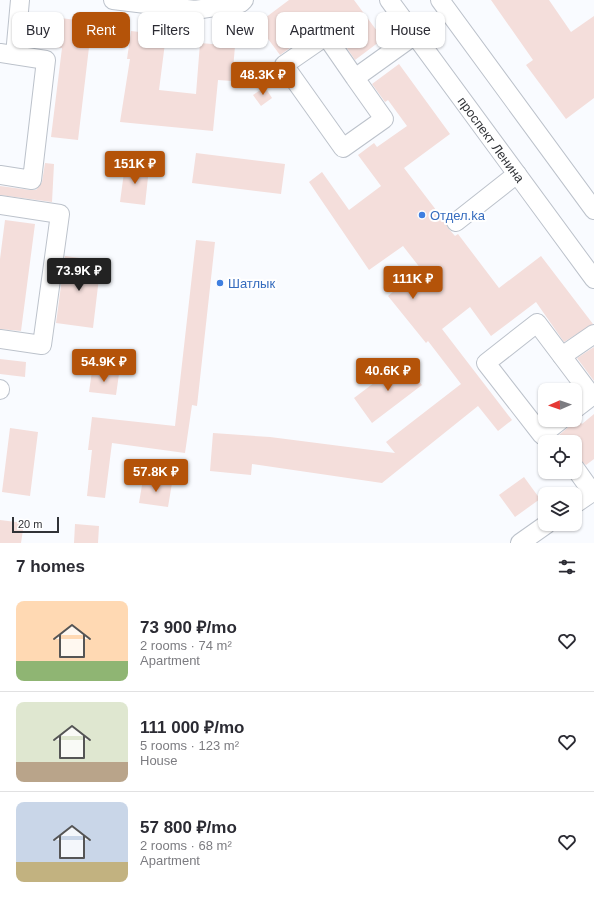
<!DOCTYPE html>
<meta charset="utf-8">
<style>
body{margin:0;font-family:Arial,sans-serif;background:#f7f7f7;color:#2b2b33;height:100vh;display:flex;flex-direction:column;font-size:15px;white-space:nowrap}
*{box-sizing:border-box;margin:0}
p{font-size:13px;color:#7c7c81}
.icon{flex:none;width:22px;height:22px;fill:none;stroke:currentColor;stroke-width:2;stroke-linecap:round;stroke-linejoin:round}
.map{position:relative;height:543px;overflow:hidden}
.details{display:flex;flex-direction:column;background:#fff;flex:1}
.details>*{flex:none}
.top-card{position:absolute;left:12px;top:12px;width:570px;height:36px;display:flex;gap:8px}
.needle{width:26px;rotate:268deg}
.buttons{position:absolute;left:538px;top:383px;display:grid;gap:8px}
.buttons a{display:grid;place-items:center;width:44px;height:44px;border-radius:8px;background:#fff;box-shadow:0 1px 3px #0004;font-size:20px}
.scale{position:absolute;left:12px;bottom:10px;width:47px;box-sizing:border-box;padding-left:4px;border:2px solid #313337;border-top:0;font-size:11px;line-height:14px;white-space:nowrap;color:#313337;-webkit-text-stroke:3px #fff;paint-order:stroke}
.price{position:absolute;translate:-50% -34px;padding:0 9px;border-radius:4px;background:#b45309;color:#fff;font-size:13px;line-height:26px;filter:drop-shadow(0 1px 2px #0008)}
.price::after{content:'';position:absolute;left:50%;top:24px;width:12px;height:9px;margin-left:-6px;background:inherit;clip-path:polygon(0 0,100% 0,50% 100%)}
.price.selected{background:#222;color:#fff}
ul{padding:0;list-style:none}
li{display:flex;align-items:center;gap:12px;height:100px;padding:0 16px}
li+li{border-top:1px solid #e1e1e2}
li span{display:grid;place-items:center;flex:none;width:112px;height:80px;border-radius:8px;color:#555}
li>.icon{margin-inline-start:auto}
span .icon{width:48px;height:48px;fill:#fffc;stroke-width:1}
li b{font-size:17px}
h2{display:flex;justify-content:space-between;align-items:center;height:48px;padding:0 16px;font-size:17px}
.tag{padding:0 14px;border-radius:8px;background:#fff;box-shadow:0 1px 3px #0004;font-size:14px;line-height:36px}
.tag.selected{background:#b45309;color:#fff}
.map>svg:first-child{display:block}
.building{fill:#f4dedb}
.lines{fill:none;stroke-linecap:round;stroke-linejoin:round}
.minor-casing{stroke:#bcc2cb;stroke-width:20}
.minor{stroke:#fff;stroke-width:18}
.shop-dot{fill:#3f7fe0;stroke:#fff;stroke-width:1.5}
.labels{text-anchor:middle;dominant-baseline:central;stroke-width:4;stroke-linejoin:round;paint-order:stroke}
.street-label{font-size:13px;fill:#313337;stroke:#fff}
.shop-label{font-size:13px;fill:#366cbe;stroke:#fff;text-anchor:start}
</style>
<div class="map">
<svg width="594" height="543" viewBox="0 0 594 543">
<rect width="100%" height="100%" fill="#f9fbff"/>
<path class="building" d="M289,0h65l29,39 -28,21 -12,-18 1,-2 -18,-24 -32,23 3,4 -17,12 -23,-31z
M491,0h58l22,32 23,-16v82l-28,21 -40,-54 7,-5z
M29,14l63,8 -14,118 -27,-3 11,-89 -35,-4z
M131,31l35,4 -7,55 37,4 4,-51 35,3 -3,35 -14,-1 -5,51 -93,-9 10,-63h-3z
M399,64l51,70 -46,34 42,55 2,5 7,8 3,-2 41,54 42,-32 52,68 -29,18 -28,-40 -45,34 -21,-29 -28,22 70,91 -14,11 -20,-25 -96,77 -130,-19 -1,11 -41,-4 3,-38 57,4 125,16 -9,-11 75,-58 -33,-43 -2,2 -38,-47 33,-27 -18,-23 -34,24 -60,-88 13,-10 27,38 32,-24 -23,-31 16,-12 3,4 30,-21 -19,-26 -3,2 -13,-18z
M265,87l7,11 -11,8 -8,-11z
M196,153l89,11 -4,30 -89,-11z
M45,163l9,1 -2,38 -52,-7v-9l30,4h6l6,-8z
M125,165l24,3 -4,37 -25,-3z
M5,220l30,4 -14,107 -21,-2v-70z
M196,240l19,2 -18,164 -5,-1 -7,48 -73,-10 -7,55 -18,-2 5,-46h-4l4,-33 83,9z
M65,256l36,5 -8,67 -37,-5z
M594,347v34l-17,-23z
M0,359l26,3 -1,15 -25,-3z
M403,361l19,24 -50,38 -18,-25z
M92,371l27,3 -3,21 -27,-3z
M594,414v45l-8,6 -11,-9v-14h-11l-5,-7 19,-16 4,5z
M10,428l28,4 -8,64 -28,-4z
M524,477l16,22 -25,18 -16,-22z
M143,479l29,4 -4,24 -29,-4z
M0,520l24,3 -3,20h-21z
M75,524l24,2 -1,17h-24z"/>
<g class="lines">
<defs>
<g id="minor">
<path d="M113,0l82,10 46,-7 3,-3"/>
<path id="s1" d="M389,0l205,279"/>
<path d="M440,0l154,210"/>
<path d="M0,53l46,7 -14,120 -32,-5"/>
<path d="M15,55l5,-55"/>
<path d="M355,78l29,41 -41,29 -59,-83 42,-29 29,42 60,-43"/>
<path d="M0,205l60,9 -18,131 -42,-6"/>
<path d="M456,222l61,-48"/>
<path d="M562,356l32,-22"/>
<path d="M0,390v-1"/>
<path d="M561,420l-19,15 -56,-72 51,-40 55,73 -17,13"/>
<path d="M575,468l17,24"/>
<path d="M575,504l19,-13"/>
<path d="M520,543l27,-19"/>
</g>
</defs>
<use href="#minor" class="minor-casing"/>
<use href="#minor" class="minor"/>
</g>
<g class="shop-dot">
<circle cx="422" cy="215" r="4"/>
<circle cx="220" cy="283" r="4"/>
</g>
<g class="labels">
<g class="street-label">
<text stroke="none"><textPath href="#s1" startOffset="173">проспект Ленина</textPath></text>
</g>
<g class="shop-label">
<text x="430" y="215">Отдел.ka</text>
<text x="228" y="283">Шатлык</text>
</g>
</g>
</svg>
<div class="buttons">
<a><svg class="needle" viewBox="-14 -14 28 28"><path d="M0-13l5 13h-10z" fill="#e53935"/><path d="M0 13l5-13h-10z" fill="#7c7c81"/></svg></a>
<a><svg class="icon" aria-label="locate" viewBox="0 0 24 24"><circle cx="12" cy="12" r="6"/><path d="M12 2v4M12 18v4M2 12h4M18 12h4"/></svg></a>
<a><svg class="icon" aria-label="layers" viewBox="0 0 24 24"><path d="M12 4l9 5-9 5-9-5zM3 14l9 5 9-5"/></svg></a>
</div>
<div class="scale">20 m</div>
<b class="price" style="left:263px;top:96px">48.3K ₽</b>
<b class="price" style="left:135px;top:185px">151K ₽</b>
<b class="price selected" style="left:79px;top:292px">73.9K ₽</b>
<b class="price" style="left:413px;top:300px">111K ₽</b>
<b class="price" style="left:104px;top:383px">54.9K ₽</b>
<b class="price" style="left:388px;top:392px">40.6K ₽</b>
<b class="price" style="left:156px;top:493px">57.8K ₽</b>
<div class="top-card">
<a class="tag">Buy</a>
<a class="tag selected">Rent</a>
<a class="tag">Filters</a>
<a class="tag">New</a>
<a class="tag">Apartment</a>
<a class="tag">House</a>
</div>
</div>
<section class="details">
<h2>7 homes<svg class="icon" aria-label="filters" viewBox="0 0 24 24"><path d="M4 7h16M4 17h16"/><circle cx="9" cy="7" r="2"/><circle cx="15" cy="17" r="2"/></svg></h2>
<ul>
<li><span style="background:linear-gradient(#ffd9b3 75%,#8fb573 0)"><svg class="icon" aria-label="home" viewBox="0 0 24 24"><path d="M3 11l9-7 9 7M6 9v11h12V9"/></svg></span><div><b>73 900 ₽/mo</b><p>2 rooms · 74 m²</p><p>Apartment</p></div><svg class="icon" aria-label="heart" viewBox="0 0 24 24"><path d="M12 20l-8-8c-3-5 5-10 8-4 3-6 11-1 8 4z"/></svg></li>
<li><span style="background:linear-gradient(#dfe7d0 75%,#b9a48a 0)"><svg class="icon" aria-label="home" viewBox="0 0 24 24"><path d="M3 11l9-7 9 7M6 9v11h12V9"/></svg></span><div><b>111 000 ₽/mo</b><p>5 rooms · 123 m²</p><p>House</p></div><svg class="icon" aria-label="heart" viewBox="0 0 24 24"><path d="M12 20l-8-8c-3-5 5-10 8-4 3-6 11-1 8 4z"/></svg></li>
<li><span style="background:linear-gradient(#c9d6e8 75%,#c2b280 0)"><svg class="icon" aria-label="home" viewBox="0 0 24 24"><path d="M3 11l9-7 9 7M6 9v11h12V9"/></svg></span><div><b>57 800 ₽/mo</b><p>2 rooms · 68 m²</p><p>Apartment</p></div><svg class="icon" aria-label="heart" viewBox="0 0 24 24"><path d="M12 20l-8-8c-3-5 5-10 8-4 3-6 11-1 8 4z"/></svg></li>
</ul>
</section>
